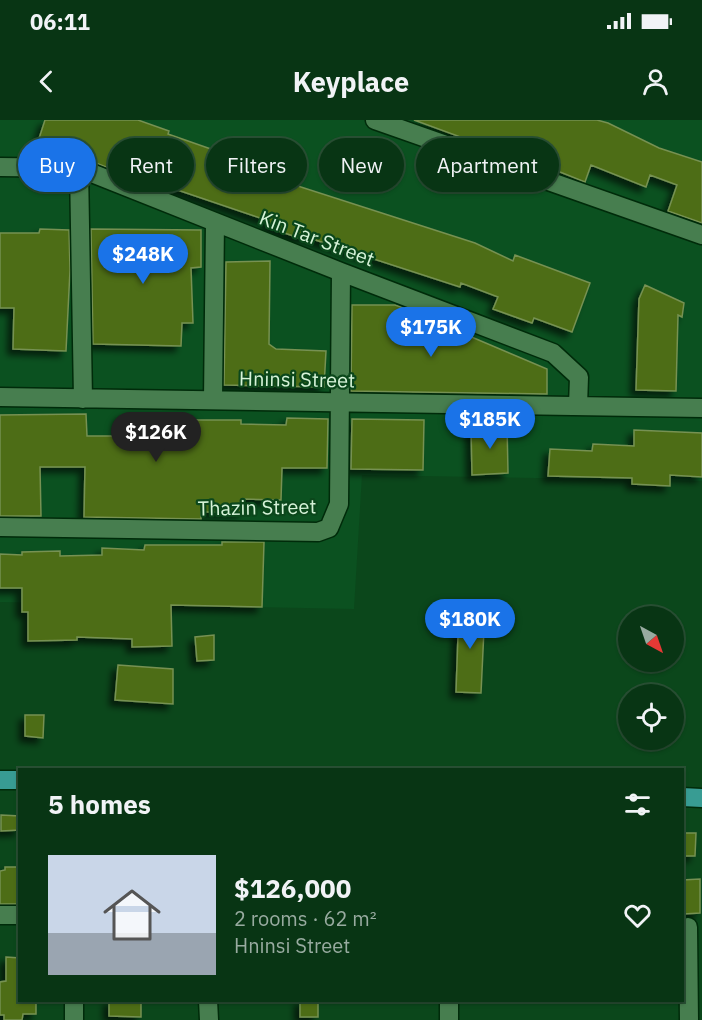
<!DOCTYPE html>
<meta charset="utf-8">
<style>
body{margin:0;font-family:"IBM Plex Sans",sans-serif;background:#164022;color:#f1f3f6;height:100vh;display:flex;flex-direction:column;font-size:22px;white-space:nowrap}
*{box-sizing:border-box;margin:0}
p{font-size:20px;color:#98aba0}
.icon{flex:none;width:33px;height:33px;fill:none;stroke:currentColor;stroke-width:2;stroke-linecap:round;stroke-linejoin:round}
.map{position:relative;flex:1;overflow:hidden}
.panel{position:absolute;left:18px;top:648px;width:666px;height:234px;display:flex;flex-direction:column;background:#083514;border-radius:0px;box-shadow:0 2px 4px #0004,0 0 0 2px #295034}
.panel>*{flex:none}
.top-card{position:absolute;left:18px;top:18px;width:666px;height:54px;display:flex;gap:12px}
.needle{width:39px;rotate:140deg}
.fabs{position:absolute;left:618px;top:486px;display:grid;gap:12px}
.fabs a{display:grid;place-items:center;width:66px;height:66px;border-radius:50%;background:#083514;box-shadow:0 2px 4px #0004,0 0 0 2px #295034;font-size:30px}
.price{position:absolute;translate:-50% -51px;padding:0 14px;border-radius:21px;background:#1a73e8;color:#fff;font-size:20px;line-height:39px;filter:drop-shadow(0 2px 3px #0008)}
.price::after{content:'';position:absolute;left:50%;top:36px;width:18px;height:14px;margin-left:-9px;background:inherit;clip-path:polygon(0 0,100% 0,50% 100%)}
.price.active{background:#222;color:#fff}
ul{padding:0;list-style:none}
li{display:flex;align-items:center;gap:18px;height:150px;padding:0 30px}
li+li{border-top:2px solid #295034}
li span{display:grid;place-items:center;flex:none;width:168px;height:120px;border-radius:0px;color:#555}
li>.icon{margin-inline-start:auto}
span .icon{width:72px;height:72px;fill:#fffc;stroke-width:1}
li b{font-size:26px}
h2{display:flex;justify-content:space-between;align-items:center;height:72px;padding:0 30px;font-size:26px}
.tag{padding:0 21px;border-radius:27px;background:#083514;box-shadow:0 2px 4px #0004,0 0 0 2px #295034;font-size:21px;line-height:54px}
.tag.active{background:#1a73e8;color:#fff}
.status{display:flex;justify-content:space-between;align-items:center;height:42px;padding:0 30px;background:#083514;direction:ltr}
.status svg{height:16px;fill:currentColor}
header{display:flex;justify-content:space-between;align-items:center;height:78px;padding:0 30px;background:#083514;font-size:27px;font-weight:700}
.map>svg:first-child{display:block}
.built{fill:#0b5120}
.building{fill:#4e6d14;stroke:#769152;stroke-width:1.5;filter:url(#shadow)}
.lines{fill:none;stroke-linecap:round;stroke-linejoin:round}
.minor-casing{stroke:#002b0a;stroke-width:21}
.major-casing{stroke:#002b0a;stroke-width:21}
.minor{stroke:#477e4f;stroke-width:18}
.major{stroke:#389c93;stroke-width:18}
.labels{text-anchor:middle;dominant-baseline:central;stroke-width:4.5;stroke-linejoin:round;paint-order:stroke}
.street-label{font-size:20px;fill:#d6f3d8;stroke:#0b471b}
</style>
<div class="status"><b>06:11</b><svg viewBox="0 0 49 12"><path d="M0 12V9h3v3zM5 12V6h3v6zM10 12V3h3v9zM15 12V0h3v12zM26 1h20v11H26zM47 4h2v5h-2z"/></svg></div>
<header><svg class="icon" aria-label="back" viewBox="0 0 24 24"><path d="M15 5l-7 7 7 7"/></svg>Keyplace<svg class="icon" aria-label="person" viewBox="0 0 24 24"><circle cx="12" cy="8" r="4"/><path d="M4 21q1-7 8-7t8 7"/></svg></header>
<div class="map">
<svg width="702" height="900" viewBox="0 0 702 900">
<defs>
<filter id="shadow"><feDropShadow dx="-5.5" dy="5.5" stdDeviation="3" flood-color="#0009"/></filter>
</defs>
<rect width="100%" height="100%" fill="#0b471b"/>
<path class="built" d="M0,0h702v361l-340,-6 -8,134 -354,-7z"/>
<path class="building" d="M45,0h93l31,11 -1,3 80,28 1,-2 29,13 -2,6 199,64 38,18 2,-6 75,28 -18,49 -38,-14 -2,5 -39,-14 5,-12 -37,-14 -1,4 -157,-51 -1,3 -35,-12 2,-6 -118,-40 -1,3 -67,-26 -28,-2 -20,-5z
M414,0h183l11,3 51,25 43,14v61l-34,-12 9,-26 -27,-10 -4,12 -55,-22 -6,17 -50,-20 -1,2z
M40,109l29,1 1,40 -4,81 -53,-2 1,-41h-14v-75h39z
M91,109l110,1v37l-10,1 2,55h-11l-1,23 -88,-2z
M270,141l-1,83 7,5 50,2 -2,36 -100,-2 2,-123z
M645,165l39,18 -2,14 -4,-2 -2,76 -40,-1 3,-91z
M352,185h43l11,4v3l42,15 99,42v25l-196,-3z
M86,294l1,22h34v-20l24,-1v5h96v4l45,1 1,-7 41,1 -1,49h-45l-1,32 -38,-1v13h-42v7l-117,-2 1,-50h-45l1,49h-41v-101z
M352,299l72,1 -1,50 -72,-1z
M507,304l1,49 -36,2 -1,-49z
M634,310l68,3v44l-32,-2v11l-38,-2v-6l-84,-2 2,-27 42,2 1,-7 41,2z
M222,422h42l-2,65 -91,-2 1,41 -40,1v-8l-55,-2v3l-49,1v-29h-6v-24h-22v-34l22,1v-3l38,-1v5l42,-1v-7l42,2 1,-5h77z
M459,488h26l-4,85 -25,-1z
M214,515v25l-17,1 -2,-24z
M118,545l55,4v35l-58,-4z
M25,595h19l-1,23 -18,-2z
M1,695l19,1v14l-19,1z
M683,713h13l-1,23h-13z
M5,747h15v37h-20v-33l5,-1z
M700,759v34l-17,1 -1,-34z
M6,837l14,1v42h16v14h-13l-1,6h-18v-5h-4v-33l6,-1z
M109,880h32v17l-32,-1z
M300,880h18v17h-18z"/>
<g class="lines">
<defs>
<path id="minor" d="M375,0l327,115
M0,47l79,1 262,104 212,81 26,24 -1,29
M79,48l4,231
M0,277l702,11
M213,280l2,-178
M0,407l318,5 11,-4 10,-24 2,-232
M0,795h20
M688,807l1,93
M74,880v20
M208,880l1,20
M449,880v20"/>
<path id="major" d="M0,660h20
M682,677l20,1"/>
</defs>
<use href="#minor" class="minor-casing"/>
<use href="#major" class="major-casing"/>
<use href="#minor" class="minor"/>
<use href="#major" class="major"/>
</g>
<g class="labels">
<g class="street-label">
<text transform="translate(317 118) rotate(21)">Kin Tar Street</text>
<text transform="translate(297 259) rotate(1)">Hninsi Street</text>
<text transform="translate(257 387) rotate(-1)">Thazin Street</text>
</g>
</g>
</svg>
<div class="fabs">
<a><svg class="needle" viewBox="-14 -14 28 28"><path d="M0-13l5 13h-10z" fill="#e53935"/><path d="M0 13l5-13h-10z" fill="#98aba0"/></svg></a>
<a><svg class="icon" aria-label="locate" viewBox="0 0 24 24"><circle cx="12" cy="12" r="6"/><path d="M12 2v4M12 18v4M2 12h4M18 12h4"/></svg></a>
</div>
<b class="price" style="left:143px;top:165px">$248K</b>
<b class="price" style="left:431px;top:238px">$175K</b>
<b class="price" style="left:490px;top:330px">$185K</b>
<b class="price active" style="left:156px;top:343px">$126K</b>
<b class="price" style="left:470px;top:530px">$180K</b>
<div class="top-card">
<a class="tag active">Buy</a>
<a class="tag">Rent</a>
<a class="tag">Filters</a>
<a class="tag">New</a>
<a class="tag">Apartment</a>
</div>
<section class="panel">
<h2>5 homes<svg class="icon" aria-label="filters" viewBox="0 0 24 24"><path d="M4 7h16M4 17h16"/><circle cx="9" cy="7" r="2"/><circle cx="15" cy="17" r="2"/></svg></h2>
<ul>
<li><span style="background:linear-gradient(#c9d6e8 65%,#9aa5b1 0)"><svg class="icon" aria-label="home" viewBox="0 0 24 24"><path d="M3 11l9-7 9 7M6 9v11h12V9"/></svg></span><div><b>$126,000</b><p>2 rooms · 62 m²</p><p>Hninsi Street</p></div><svg class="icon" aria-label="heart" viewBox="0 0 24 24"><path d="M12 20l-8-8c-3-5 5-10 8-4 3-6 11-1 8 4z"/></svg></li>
</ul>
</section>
</div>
